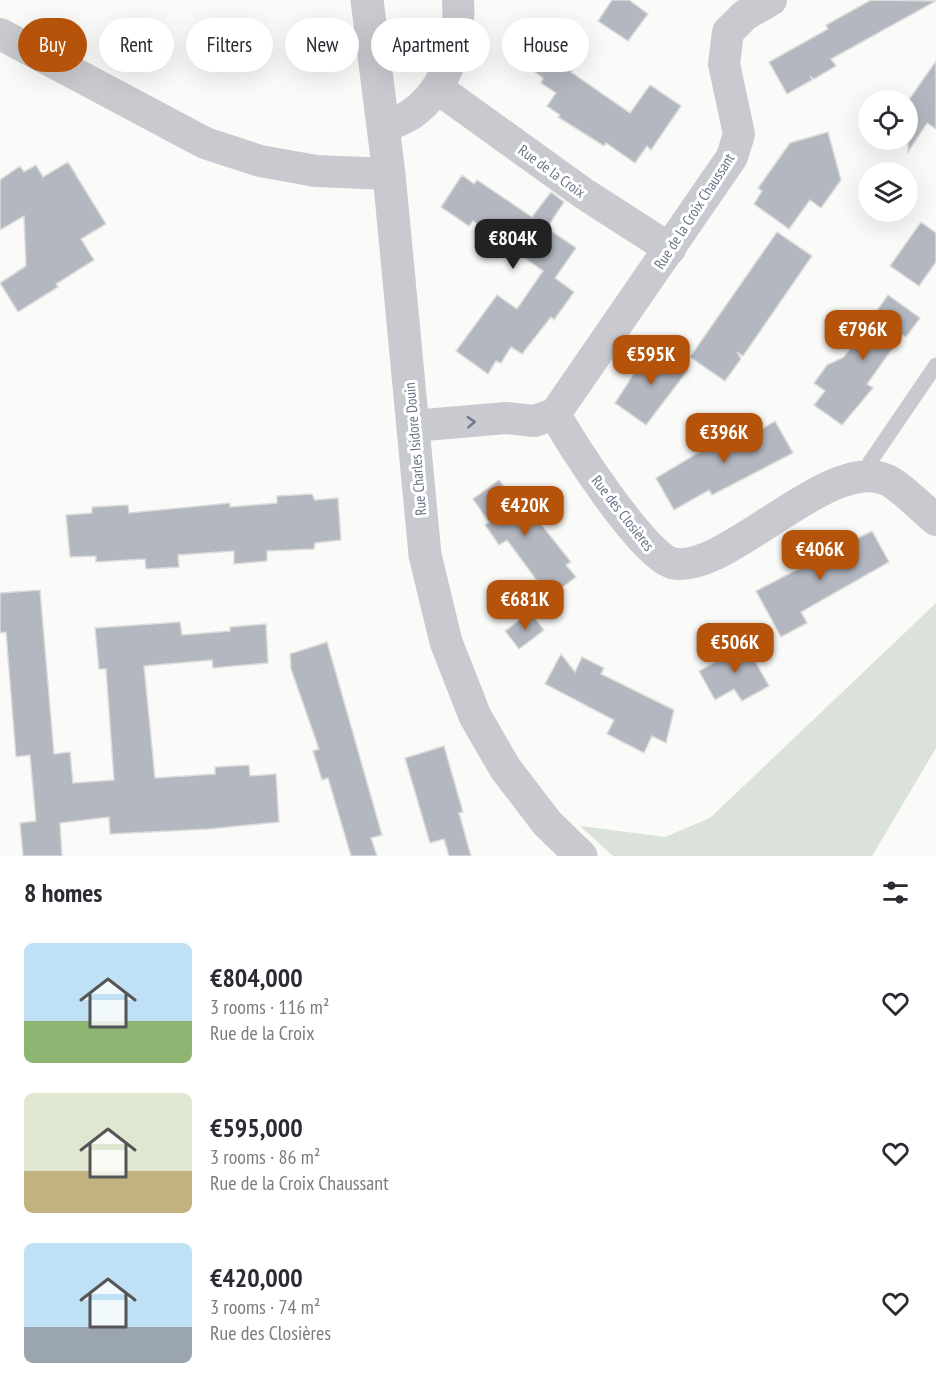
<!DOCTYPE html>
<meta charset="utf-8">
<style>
body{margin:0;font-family:"PT Sans Narrow",sans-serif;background:#f7f7f7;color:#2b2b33;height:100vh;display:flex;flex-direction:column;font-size:22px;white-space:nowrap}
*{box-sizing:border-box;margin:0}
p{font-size:20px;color:#7c7c81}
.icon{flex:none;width:33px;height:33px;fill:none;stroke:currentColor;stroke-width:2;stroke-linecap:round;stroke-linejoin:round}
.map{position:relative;height:856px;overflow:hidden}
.sheet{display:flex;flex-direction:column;background:#fff;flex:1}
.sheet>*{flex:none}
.top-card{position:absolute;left:18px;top:18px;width:600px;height:54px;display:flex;gap:12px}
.fabs{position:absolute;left:858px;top:90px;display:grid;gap:12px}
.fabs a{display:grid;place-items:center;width:60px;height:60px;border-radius:50%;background:#fff;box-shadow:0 6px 24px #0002;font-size:30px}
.price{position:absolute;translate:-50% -51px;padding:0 14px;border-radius:12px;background:#b45309;color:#fff;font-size:20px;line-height:39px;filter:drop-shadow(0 2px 3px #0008)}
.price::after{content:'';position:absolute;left:50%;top:36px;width:18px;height:14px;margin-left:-9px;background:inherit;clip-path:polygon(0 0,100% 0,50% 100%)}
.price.on{background:#222;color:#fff}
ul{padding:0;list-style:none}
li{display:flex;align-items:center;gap:18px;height:150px;padding:0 24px}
li span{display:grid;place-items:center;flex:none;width:168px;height:120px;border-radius:9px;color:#555}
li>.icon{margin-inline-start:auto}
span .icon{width:72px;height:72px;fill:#fffc;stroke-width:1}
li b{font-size:26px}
h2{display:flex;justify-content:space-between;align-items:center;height:72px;padding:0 24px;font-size:26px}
.tag{padding:0 21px;border-radius:27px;background:#fff;box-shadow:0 6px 24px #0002;font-size:21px;line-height:54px}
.tag.on{background:#b45309;color:#fff}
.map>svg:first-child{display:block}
.green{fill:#dae2d9}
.building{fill:#b3b7c0;stroke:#dcdcda;stroke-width:1.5}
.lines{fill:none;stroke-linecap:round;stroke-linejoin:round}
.service{stroke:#c8cacf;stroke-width:15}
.minor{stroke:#c8cacf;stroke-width:32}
.tertiary{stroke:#c8cacf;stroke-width:33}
.oneway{stroke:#6d778d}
.labels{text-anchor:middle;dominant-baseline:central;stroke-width:6;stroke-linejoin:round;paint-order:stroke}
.street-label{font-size:15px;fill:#68738a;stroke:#fff}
</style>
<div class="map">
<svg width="936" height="856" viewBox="0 0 936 856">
<rect width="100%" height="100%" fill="#fafaf8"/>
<path class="green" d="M936,603v145l-64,108h-259l-33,-30 85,11 45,-19z"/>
<path class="building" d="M612,0h17l19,14 -20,27 -30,-20z
M871,0l65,1 -105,58 5,7 -22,13 -3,-2 1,3 -25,14 -18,-32 59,-33 -2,-4z
M553,39l24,17v8l-6,8 59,41 20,-28 31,21 -30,44 -4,-4 -12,17 -29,-20 -2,3 -46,-29 2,-2 -13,-9 9,-13 -15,-10 2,-5 -12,-9z
M936,61v68l-9,-6 -19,29v-51z
M828,132l13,48 -20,28 -11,-8 -21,29 -35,-25 8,-13 -4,-3 32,-45z
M68,162l38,62 -25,15 13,21 -38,24 2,3 -40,25 -18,-29 26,-17 -2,-50 -24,14v-50l20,-14 4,6 12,-7 7,12z
M462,175l12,9 3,-4 55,37 19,-25 13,10 -17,26 29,20 -21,30 19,14 -20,28 -3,-3 -29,37 -11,-7 -10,16 -5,-2 -8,13 -32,-23 41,-56 20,14 26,-38 -70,-50 -4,5 -28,-19z
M921,222l15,11v29l-17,24 -29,-20z
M777,232l35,24 -69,100 -6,-4 4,7 -16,22 -35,-24z
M888,295l32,23 -14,19 -4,-2 -35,49 6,4 -31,37 -28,-20 11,-14 -11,-8 13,-18 17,-8z
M657,348l31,22 -42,55 -31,-22 29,-45 4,3z
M775,421l18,32 -81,42 -3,-5 -35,20 -18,-32 92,-55 6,11z
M499,480l17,22 5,-3 50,63 -5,3 10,12 -27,20 -42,-57 -8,5 -14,-20 4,-3 -16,-23z
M312,494l3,6 23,-2 3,42 -26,3 -1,6 -47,2v10l-33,3v-13l-56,4 1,12 -33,2 -1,-10 -49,3v-6l-26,1 -4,-42 26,-2v-6l36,-2 1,8 101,-10v4l47,-4v-7z
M872,531l17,31 -88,50 6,11 -26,14 -25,-46z
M40,590l14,164 16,-2 3,31 41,-3 -8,-111h-7l-4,-41 85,-6 2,13 48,-4v-4l36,-3 2,39 -55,5 -1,-8 -68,6 11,112 60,-4v-7l34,-2 1,11 26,-2 3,48 -70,7 -99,5 -1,-17 -49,6 2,33h-39l-3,-33 16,-2 -6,-66 -14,2 -10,-125 -6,1v-40z
M530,612l14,18 -25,19 -14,-18z
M327,642l55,193 -11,3 6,18h-26l-23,-78 -6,2 -9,-29 6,-2 -28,-80 -1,-15z
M744,642l25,44 -27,15 -8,-12 -19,11 -16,-29 24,-13 -2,-3z
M561,654l14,18 7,-15 22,11 -3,6 73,36 -8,33 -14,-7 -8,17 -37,-19 7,-14 -69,-36z
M444,746l19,66 -4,1 12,43h-22l-5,-17 -14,4 -25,-85z"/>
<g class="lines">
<path class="service" d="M865,476l5,-14 66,-97"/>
<path class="minor" d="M0,34l205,109 55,18 56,10 73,3
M437,88l146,105 87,56
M384,127c9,-4 21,-8 29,-14 35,-26 48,-72 45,-113
M555,414l177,-257 7,-23 -15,-70 4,-32 17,-17 26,-15
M555,414c16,30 88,141 117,149 52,14 157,-110 215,-83 12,5 37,30 49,40
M413,426l93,-8 28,3 21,-7"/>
<path class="tertiary" d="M367,0l22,174 36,381 21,87 29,74 30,52 42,55 34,33"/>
</g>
<defs><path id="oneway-chevron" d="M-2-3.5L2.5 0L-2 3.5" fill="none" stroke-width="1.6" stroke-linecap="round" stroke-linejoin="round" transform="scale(1.5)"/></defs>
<use class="oneway" href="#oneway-chevron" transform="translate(471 422) rotate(-4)"/>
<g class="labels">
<g class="street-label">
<text transform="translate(552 171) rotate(36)">Rue de la Croix</text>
<text transform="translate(694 211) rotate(-57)">Rue de la Croix Chaussant</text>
<text transform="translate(415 449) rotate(-95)">Rue Charles Isidore Douin</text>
<text transform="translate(623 513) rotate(52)">Rue des Closières</text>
</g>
</g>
</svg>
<div class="fabs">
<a><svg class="icon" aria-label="locate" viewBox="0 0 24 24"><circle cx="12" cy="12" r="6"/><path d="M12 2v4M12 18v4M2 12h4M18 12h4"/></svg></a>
<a><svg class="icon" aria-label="layers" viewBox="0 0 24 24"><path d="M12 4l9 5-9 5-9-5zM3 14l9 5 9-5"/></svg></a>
</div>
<b class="price on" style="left:513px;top:270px">€804K</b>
<b class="price" style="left:863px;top:361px">€796K</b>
<b class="price" style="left:651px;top:386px">€595K</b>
<b class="price" style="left:724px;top:464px">€396K</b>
<b class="price" style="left:525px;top:537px">€420K</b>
<b class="price" style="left:820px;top:581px">€406K</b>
<b class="price" style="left:525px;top:631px">€681K</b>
<b class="price" style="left:735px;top:674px">€506K</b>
<div class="top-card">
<a class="tag on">Buy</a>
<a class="tag">Rent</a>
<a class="tag">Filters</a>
<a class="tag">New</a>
<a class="tag">Apartment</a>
<a class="tag">House</a>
</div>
</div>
<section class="sheet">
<h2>8 homes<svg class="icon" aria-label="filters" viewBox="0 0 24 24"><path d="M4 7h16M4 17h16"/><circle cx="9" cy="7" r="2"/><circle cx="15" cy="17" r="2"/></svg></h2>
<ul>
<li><span style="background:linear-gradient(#bfe0f5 65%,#8fb573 0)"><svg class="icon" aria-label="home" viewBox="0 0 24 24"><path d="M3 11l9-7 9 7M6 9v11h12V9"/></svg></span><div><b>€804,000</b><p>3 rooms · 116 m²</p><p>Rue de la Croix</p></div><svg class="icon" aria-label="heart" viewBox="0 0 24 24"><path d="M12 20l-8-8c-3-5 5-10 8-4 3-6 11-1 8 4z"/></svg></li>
<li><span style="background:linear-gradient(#dfe7d0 65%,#c2b280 0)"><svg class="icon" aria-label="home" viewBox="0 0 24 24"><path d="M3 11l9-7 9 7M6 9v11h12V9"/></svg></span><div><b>€595,000</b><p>3 rooms · 86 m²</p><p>Rue de la Croix Chaussant</p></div><svg class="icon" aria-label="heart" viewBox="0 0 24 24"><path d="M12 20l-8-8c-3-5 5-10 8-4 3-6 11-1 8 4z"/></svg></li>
<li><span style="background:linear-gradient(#bfe0f5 70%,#9aa5b1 0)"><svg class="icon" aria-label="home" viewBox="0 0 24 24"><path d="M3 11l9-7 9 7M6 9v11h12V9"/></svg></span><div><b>€420,000</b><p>3 rooms · 74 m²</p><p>Rue des Closières</p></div><svg class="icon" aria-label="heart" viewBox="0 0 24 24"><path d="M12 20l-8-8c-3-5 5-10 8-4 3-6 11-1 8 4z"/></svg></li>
</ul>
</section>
